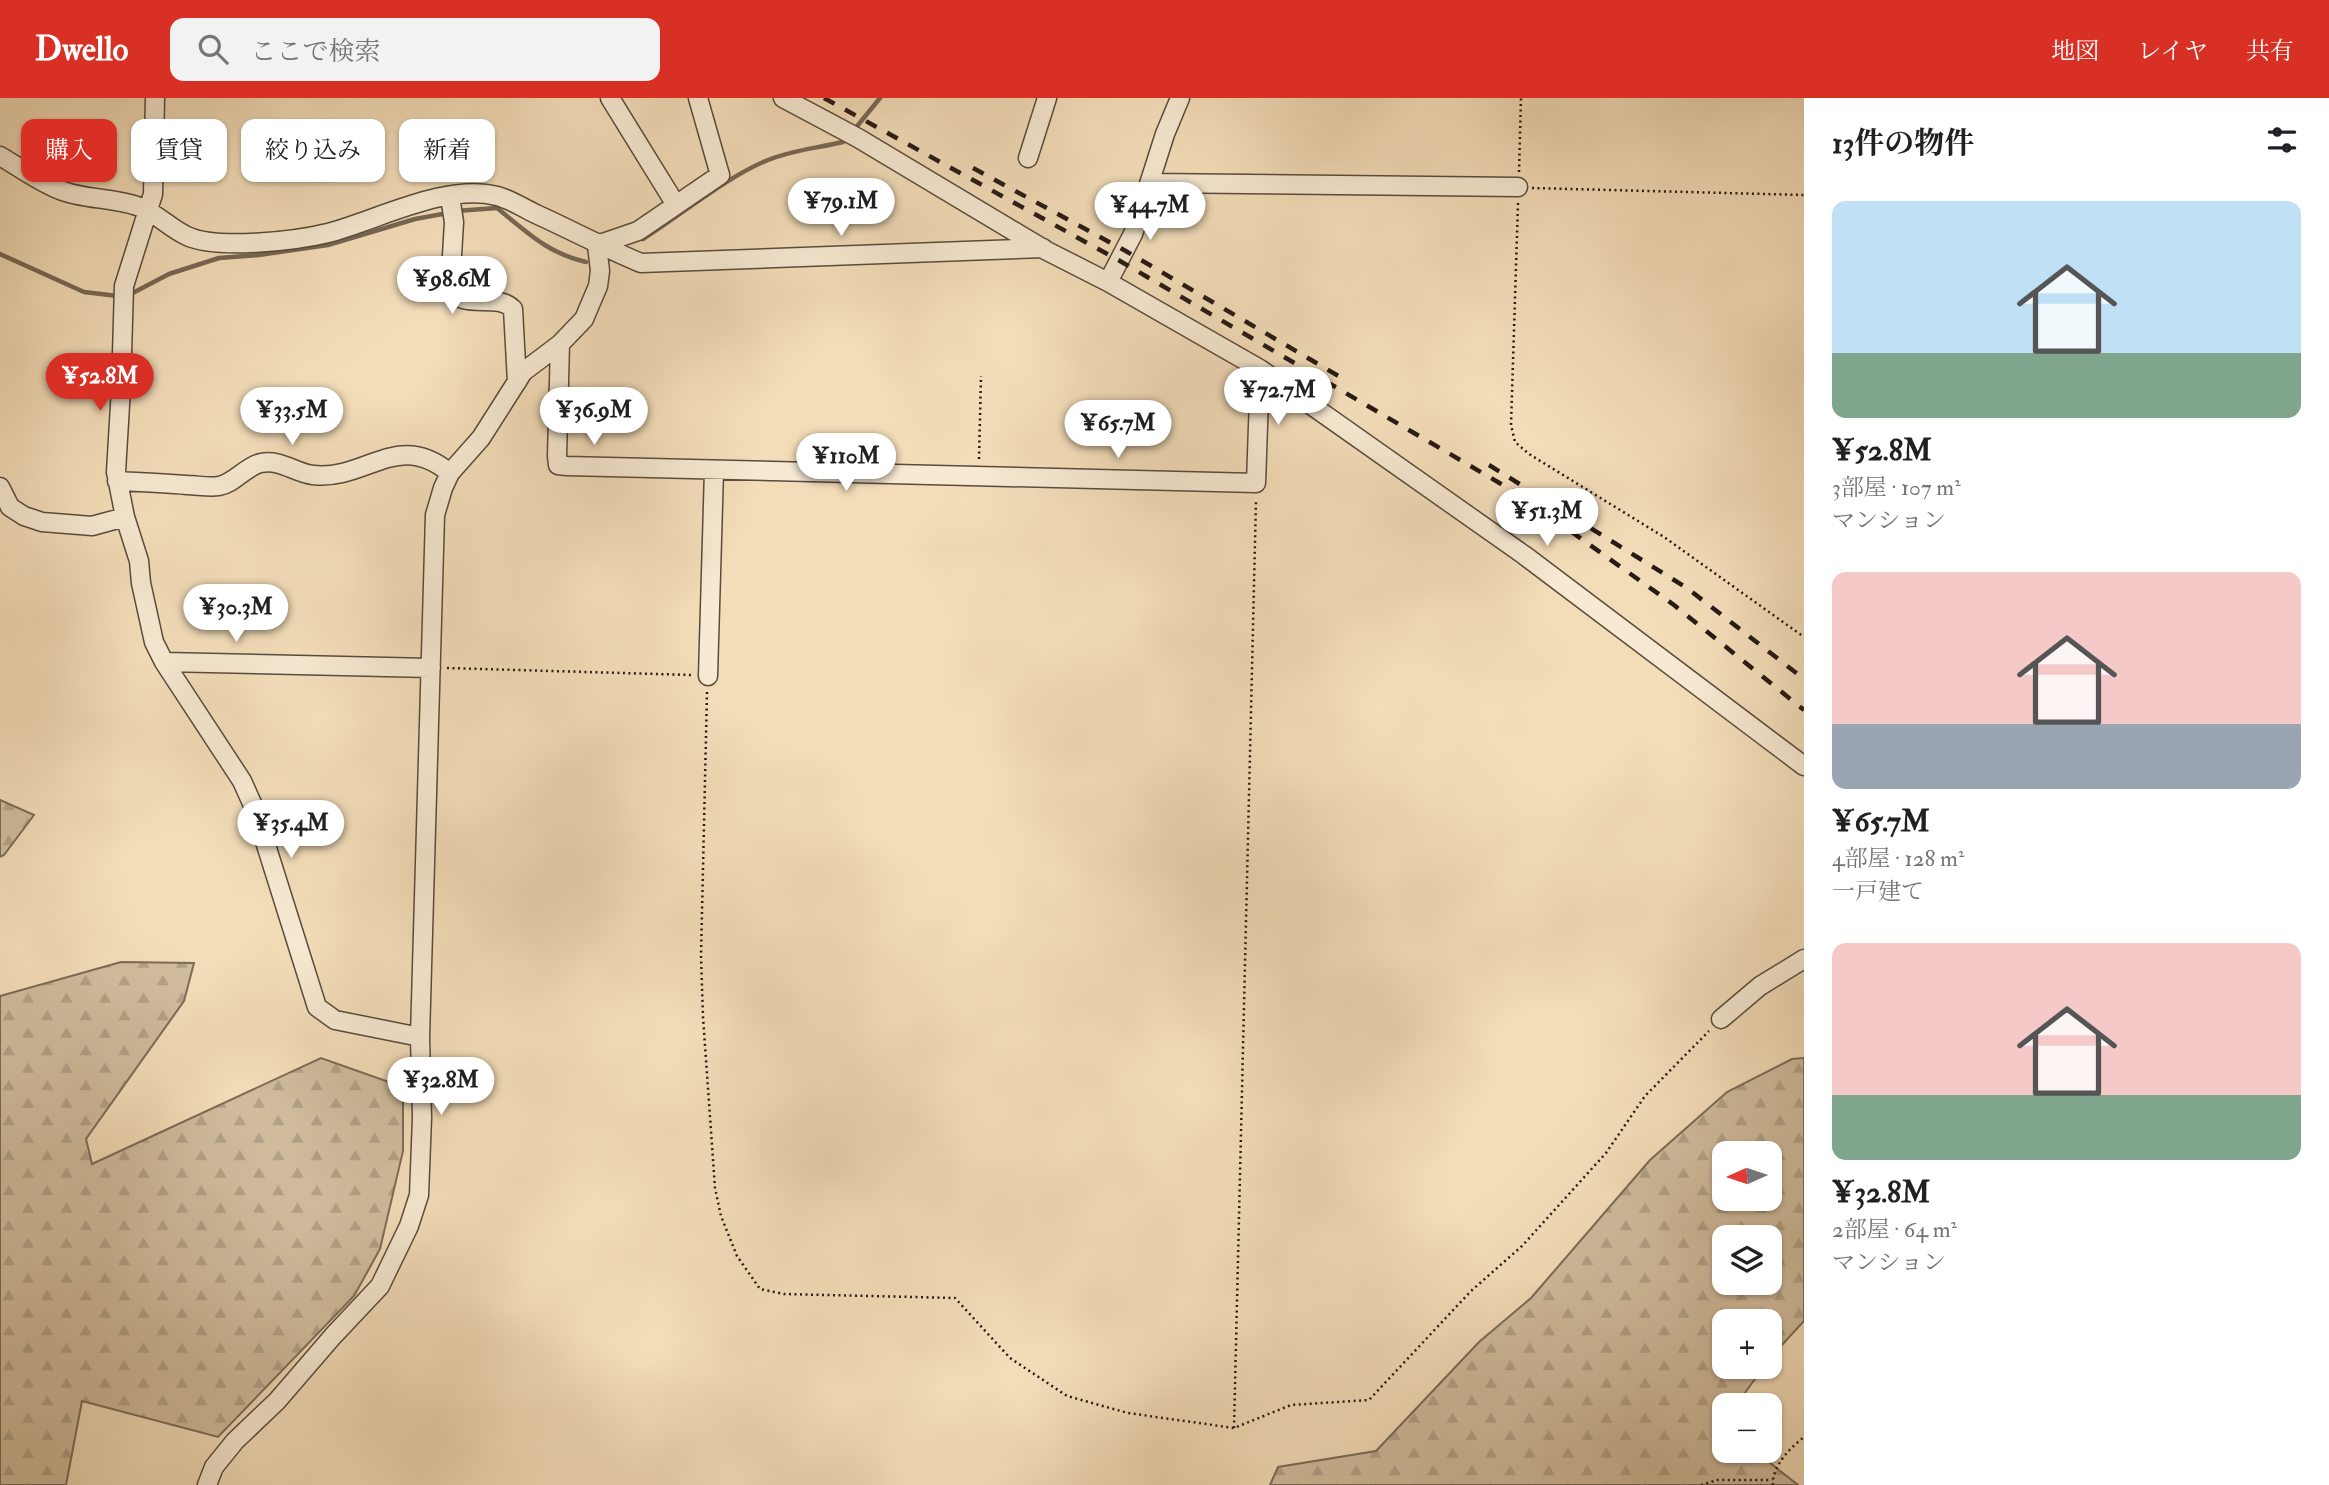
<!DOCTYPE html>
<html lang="ja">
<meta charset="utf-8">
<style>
body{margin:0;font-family:"IM FELL Double Pica","Noto Serif JP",serif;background:#f2f2f2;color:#202124;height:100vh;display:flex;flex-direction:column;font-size:26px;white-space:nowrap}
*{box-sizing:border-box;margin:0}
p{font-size:23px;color:#757577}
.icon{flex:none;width:38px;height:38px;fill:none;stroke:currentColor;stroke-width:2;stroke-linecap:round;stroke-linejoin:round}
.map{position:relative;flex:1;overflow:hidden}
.drawer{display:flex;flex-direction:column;background:#fff;width:525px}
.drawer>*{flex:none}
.banner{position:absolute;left:21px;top:21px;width:665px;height:63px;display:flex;gap:14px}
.needle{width:46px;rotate:267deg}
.controls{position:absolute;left:1712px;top:1043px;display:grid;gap:14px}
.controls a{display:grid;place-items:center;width:70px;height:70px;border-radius:14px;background:#fff;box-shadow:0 2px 5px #0004;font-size:35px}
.price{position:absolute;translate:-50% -60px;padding:0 16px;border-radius:24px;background:#fff;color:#222;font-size:23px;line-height:46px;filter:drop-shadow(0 2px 4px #0008)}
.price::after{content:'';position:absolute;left:50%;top:42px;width:21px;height:16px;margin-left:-10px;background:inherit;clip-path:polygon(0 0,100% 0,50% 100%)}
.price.on{background:#d93025;color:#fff}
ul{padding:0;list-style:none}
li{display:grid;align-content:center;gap:14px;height:371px;padding:0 28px}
li span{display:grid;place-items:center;height:217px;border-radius:14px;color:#555}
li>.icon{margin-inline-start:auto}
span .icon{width:126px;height:126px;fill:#fffc;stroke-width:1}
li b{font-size:30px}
h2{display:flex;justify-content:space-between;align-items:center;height:84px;padding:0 28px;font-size:30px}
.tag{padding:0 24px;border-radius:14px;background:#fff;box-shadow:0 2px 5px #0004;font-size:24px;line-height:63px}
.tag.on{background:#d93025;color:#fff}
header{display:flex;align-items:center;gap:42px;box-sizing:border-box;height:98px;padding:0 35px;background:#d93025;color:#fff}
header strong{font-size:33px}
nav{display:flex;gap:38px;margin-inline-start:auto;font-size:24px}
.search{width:490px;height:63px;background:#f2f2f2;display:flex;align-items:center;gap:18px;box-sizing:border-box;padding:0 24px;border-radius:14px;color:#757577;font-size:26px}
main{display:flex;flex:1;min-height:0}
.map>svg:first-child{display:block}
.forest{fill:url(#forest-firs);stroke:#7b6b58;stroke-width:2;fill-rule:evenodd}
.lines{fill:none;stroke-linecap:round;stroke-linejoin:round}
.stream{stroke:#776755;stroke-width:4.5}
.minor-casing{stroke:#594b3d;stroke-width:21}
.path{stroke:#261a14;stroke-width:2.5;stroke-dasharray:2 3.5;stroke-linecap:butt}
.minor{stroke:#f7e9d2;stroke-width:18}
.rail{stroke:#261a14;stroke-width:4.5;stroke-dasharray:12 12;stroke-linecap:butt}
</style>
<header>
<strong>Dwello</strong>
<div class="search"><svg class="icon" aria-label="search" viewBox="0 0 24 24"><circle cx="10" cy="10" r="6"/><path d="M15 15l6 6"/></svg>ここで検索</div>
<nav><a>地図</a><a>レイヤ</a><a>共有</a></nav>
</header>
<main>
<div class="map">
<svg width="1804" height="1387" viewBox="0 0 1804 1387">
<defs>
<pattern id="forest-firs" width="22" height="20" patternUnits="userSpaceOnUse" patternTransform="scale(1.75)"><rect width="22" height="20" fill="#d0bc9d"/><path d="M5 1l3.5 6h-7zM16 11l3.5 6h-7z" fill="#b2a186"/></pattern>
</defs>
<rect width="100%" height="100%" fill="#f3ddb9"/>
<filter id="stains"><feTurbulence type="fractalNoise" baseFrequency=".00286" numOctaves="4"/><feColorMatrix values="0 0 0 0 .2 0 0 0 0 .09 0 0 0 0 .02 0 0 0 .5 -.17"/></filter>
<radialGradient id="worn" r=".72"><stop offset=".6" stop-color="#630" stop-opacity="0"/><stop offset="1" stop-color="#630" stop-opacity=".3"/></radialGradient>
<path class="forest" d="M0,702l34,15 -30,40 -4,2z
M121,864l73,1 -10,38 -98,138 6,25 229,-106 82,29v64l-23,98 -26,47 -136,141 -136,-36 -16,84h-66v-489z
M1804,960v263l-35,38v-38h-45v46h40l-26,35v3h-14v46h31l43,34h-528l8,-18 98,-16 103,-109 52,-44 119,-138 77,-68 65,-33zM1769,1055v46h-45v-46zM1769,1139v46h-45v-46z"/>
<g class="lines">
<path class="stream" d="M854,32l26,-32
M456,113l41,-3c30,24 50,45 89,54
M643,141c38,-24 85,-63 125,-79 24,-10 50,-12 75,-18l5,-6
M0,156l84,38 34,4
M127,198l42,-22 50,-16 40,-3 69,-10 87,-26 33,-6"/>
<defs>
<path id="minor" d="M155,0l-2,96 -29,92 -3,102 -5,84 9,45 14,44 2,22 13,59 10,20 267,6
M610,0l66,107
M783,0l75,40 189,113 61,31 152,87 264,186 280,211
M0,58c19,11 39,26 60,34 21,9 54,8 77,16 19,6 32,22 50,30 30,14 108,5 141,-3 50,-13 117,-50 169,-37 13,3 26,12 39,18 35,16 69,34 105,49l402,-15
M1028,60l19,-60
M1150,85l368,4
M450,99l4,25 -4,67c13,22 47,3 63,20l4,73
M597,147l41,-14 82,-56 -22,-77
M1108,184l25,-48 32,-100 15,-36
M560,246l-3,112 1,9 9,1 689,17 4,-114
M117,383c23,1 47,2 70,4 10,0 22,3 32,1 16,-3 27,-20 42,-23 20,-4 34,10 52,12 54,6 84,-46 137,-2
M0,389l10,20 14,9 18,6 50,4 33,-9
M164,564l78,119 13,29 62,197 18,13 85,17
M708,578l6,-206
M1721,921l39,-33 44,-27
M207,1387l7,-18 21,-26 42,-40 56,-65 47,-50 29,-60 10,-31 3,-77 -2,-81 15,-522 8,-27 7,-15 31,-35 42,-66 37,-28 24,-25 14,-33 2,-15 -3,-26"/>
</defs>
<use href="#minor" class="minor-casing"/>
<path class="path" d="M1519,74l2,-74
M1532,90l272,7
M1518,105l-7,222 4,17 14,12 135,83 140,100
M979,361l2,-83
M447,570l245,7
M707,594l-6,264 2,61 12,171 6,28 16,40 23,33 24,5 171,4 55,60 57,38 61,17 106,15 57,-23 78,-5 102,-109 51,-45 84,-93 39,-57 64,-65
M1234,1330l22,-928
M1701,1387l16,-5h55
M1773,1387c-1,-19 17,-37 31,-48"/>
<use href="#minor" class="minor"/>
<path class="rail" d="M824,0l296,163 400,234 154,110 130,105
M973,70l151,82 223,131
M1489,367l198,123 117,91"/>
</g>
<rect width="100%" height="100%" filter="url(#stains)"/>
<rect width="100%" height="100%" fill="url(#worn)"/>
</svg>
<div class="controls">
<a><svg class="needle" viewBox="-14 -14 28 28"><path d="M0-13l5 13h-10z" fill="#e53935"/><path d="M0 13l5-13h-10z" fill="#757577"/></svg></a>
<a><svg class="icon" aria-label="layers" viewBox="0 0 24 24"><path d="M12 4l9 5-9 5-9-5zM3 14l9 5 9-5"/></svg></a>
<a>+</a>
<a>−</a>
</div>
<b class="price" style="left:841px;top:140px">¥79.1M</b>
<b class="price" style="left:1150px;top:144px">¥44.7M</b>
<b class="price" style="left:452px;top:218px">¥98.6M</b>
<b class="price on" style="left:100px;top:315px">¥52.8M</b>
<b class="price" style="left:1278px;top:329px">¥72.7M</b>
<b class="price" style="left:292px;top:349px">¥33.5M</b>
<b class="price" style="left:594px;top:349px">¥36.9M</b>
<b class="price" style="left:1118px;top:362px">¥65.7M</b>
<b class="price" style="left:846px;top:395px">¥110M</b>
<b class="price" style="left:1547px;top:450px">¥51.3M</b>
<b class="price" style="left:236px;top:546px">¥30.3M</b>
<b class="price" style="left:291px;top:762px">¥35.4M</b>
<b class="price" style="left:441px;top:1019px">¥32.8M</b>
<div class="banner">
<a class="tag on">購入</a>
<a class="tag">賃貸</a>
<a class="tag">絞り込み</a>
<a class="tag">新着</a>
</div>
</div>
<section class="drawer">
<h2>13件の物件<svg class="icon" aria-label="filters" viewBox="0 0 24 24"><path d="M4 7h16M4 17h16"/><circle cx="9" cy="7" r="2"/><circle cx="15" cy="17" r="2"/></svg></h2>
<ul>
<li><span style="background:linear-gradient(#bfe0f5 70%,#7fa58c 0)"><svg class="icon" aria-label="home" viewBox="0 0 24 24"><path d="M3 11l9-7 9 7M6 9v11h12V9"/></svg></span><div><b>¥52.8M</b><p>3部屋 · 107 m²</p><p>マンション</p></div></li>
<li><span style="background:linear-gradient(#f6c9c9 70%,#9aa5b1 0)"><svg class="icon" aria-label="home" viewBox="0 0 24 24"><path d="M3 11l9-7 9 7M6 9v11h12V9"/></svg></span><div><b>¥65.7M</b><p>4部屋 · 128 m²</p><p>一戸建て</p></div></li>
<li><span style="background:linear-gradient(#f6c9c9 70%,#7fa58c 0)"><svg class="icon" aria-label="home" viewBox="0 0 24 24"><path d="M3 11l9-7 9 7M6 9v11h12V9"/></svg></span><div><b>¥32.8M</b><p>2部屋 · 64 m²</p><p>マンション</p></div></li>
</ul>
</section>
</main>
